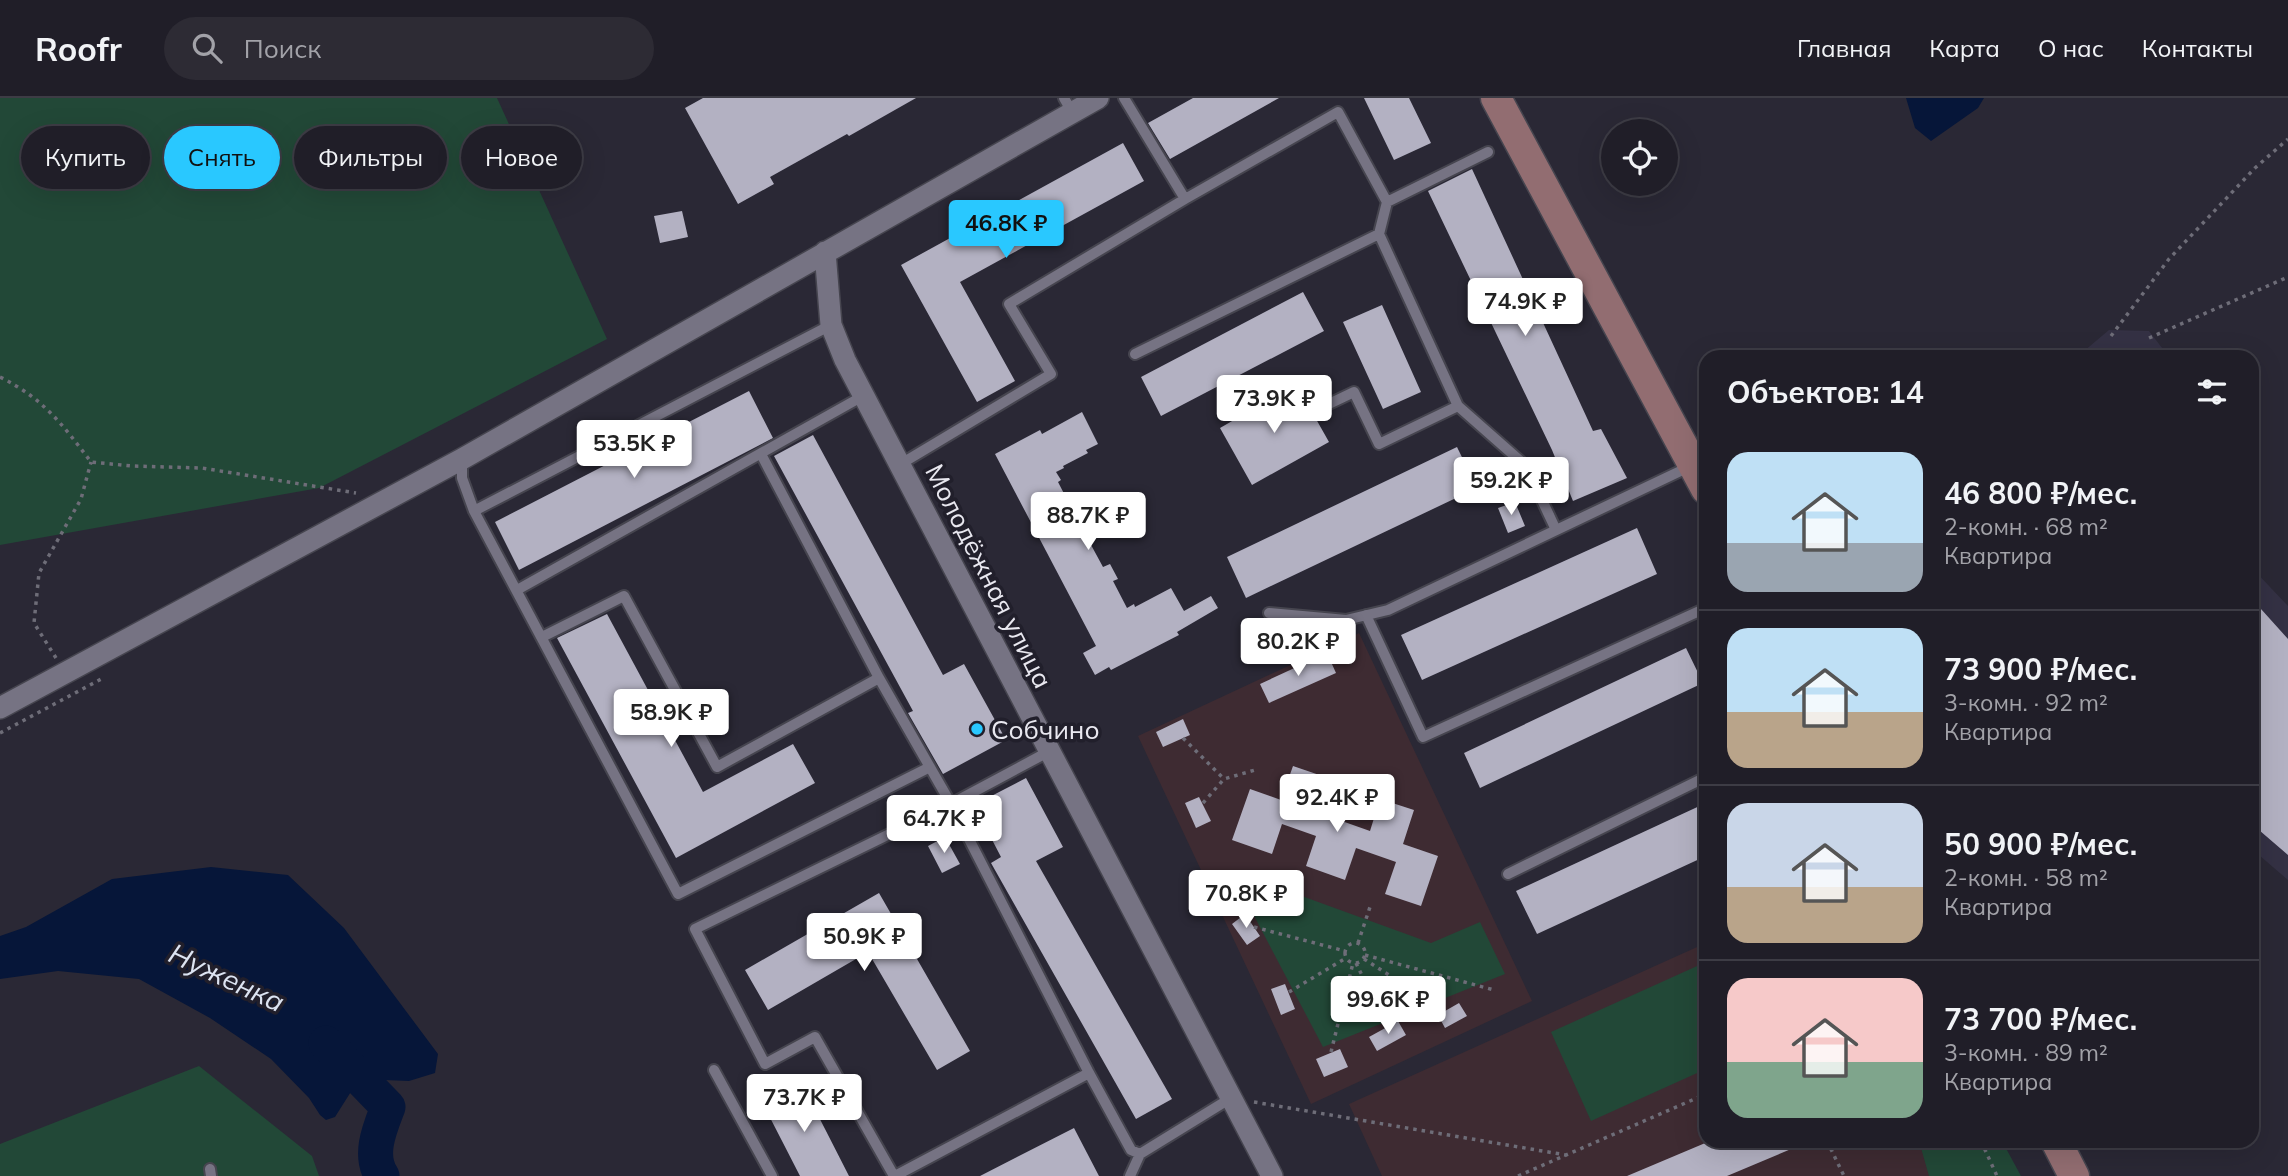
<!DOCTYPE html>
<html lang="ru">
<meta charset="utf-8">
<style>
body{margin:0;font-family:Mulish,sans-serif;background:#2d2b34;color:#f1f3f6;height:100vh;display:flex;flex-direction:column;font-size:26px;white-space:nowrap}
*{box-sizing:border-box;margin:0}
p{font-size:23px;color:#a2a2a8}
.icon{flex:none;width:38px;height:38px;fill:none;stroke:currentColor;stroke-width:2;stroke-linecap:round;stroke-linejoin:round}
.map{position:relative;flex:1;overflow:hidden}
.details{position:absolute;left:1699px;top:252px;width:560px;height:798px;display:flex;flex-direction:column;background:#201e28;border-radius:21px;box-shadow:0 7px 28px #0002,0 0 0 2px #3d3c45}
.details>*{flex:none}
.hud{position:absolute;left:21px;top:28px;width:665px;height:63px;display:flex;gap:14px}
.tools{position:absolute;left:1601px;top:21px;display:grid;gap:14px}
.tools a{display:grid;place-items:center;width:77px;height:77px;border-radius:50%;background:#201e28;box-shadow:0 7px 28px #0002,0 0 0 2px #3d3c45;font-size:35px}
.price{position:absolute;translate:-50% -60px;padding:0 16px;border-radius:7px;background:#fff;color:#222;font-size:23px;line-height:46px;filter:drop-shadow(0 2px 4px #0008)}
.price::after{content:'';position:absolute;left:50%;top:42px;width:21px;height:16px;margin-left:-10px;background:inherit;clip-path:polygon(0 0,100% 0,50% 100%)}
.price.selected{background:#29c8ff;color:#111}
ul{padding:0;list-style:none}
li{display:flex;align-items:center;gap:21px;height:175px;padding:0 28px}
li+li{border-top:2px solid #3d3c45}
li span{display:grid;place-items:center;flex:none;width:196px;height:140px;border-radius:21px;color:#555}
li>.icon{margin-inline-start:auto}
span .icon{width:84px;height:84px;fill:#fffc;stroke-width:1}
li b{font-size:30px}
h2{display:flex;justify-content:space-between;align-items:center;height:84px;padding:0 28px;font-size:30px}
.chip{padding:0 24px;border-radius:32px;background:#201e28;box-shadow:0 7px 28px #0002,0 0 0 2px #3d3c45;font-size:24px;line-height:63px}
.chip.selected{background:#29c8ff;color:#111}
header{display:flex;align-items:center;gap:42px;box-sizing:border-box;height:98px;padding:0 35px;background:#201e28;border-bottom:2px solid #3d3c45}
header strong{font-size:33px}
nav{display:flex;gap:38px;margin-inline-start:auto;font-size:24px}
.search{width:490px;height:63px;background:#2d2b34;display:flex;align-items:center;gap:18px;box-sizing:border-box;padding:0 24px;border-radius:38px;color:#a2a2a8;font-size:26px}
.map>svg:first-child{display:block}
.built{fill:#343144}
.education{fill:#3e2b32}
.green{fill:#224837}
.water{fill:#061639}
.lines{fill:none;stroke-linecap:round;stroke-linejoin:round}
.river{stroke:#061639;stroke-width:35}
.building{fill:#b3b1c2}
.lane-casing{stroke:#46454f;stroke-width:14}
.street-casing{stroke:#46454f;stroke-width:24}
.secondary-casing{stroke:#46454f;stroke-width:33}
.path{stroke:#6e6d78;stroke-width:3.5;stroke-dasharray:3.5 5;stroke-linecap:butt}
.lane{stroke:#767383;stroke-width:10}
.street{stroke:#767383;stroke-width:21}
.secondary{stroke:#926d71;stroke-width:30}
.poi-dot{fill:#29c8ff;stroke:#211f2b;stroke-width:2.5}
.labels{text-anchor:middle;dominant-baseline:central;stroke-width:7;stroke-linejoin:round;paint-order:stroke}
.street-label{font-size:26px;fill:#e9e8f0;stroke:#211f2b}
.poi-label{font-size:26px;fill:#e9e8f0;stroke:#211f2b;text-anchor:start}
.water-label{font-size:28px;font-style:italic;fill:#dde4f2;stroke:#211f2b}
</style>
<header>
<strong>Roofr</strong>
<div class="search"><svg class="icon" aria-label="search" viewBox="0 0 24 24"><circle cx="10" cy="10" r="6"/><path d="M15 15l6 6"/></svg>Поиск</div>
<nav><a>Главная</a><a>Карта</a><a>О нас</a><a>Контакты</a></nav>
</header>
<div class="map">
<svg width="2288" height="1078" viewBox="0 0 2288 1078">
<rect width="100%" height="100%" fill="#2a2835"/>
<path class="built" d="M2109,232l40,1 20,26h-92z
M2252,470l36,38v274l-36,-31z"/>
<path class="education" d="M1359,535l173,368 -221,103 -173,-368z
M1706,845v198h252l15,35h-591l-33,-72z"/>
<path class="green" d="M0,0h497l110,241 -288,149 -319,57z
M1230,772l201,73 49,-21 25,52 -182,73z
M1706,864v107l-115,52 -40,-89z
M199,968l113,90 7,20h-319v-32z
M1919,1043h83l19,35h-92z"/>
<path class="water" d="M1906,0h78l-6,10 -47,33 -16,-13z
M211,769l77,8 56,53 94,126 -3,19 -26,8 -50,-2 -24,38 -9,3 -6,-5 -11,-17 -38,-39 -61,-41 -71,-39 -81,-8 -58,8v-43l26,-9 86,-48z"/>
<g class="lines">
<path class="river" d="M326,945l62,64c-8,21 -20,48 -6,69"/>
</g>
<path class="building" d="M703,0h213l-67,38 -2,-2 -77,43 4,7 -36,20 -53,-96z
M1193,0h86l-109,61 -22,-36z
M1364,0h45l22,45 -37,17z
M1123,45l21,38 -184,101 55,99 -38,21 -76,-137z
M1472,71l121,262 8,-2 26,49 -54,23 -21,-51 -124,-259z
M682,113l6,26 -28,6 -6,-27z
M1303,194l21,39 -163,85 -20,-39z
M1382,207l39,87 -38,17 -40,-87z
M1296,286l12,21 -4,6 1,5 6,4 5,-1 13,23 -77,43 -32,-57z
M749,293l24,47 -254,132 -24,-48z
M1082,314l16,32 -12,6 2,3 -25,13 1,2 -8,4 5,8 -3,2 14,27 7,-3 8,15 -3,2 3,7 -3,2 19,35 7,-3 8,15 -5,2 14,27 7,-4 1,3 36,-19 13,23 27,-15 7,12 -41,24 2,3 -68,35 -2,-3 -14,8 -12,-22 13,-7 -101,-192 45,-24 2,4z
M813,337l130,240 21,-11 42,76 -63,34 -35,-61 5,-2 -139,-255z
M1457,349l20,41 -231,110 -19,-41z
M1515,404l10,24 -17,7 -10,-25z
M1637,430l20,46 -235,106 -21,-45z
M2252,501l36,40v216l-36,-31z
M607,516l96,178 90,-48 22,39 -139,75 -119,-220z
M1686,550l17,35 -223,105 -16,-35z
M1327,555l9,20 -67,30 -9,-19z
M1183,621l7,16 -27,12 -7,-15z
M1293,668l41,14 -12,34 48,17 10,-32 34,11 -11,34 35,12 -17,50 -36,-12 11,-32 -40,-14 -11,32 -39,-14 10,-30 -34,-12 -10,30 -40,-14 18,-51 31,11z
M1026,680l37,69 -27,14 136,238 -36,20 -145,-256 10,-6 -27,-52z
M1199,699l12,24 -15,7 -11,-25z
M1706,705v53l-169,78 -21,-43z
M945,739l15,27 -18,9 -14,-27z
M879,795l91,158 -33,19 -69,-118 -100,58 -23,-40z
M1245,816l15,22 -13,9 -15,-21z
M1285,886l10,25 -14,6 -10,-26z
M1459,905l8,13 -22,12 -7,-13z
M1398,923l8,14 -29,16 -8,-14z
M1340,951l8,18 -24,10 -8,-18z
M801,984l48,94h-49l-38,-74z
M1074,1030l25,48h-119z
M1710,1043h100l-83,35h-100z"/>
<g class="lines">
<defs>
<path id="lane" d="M1064,0l8,14
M1185,101l153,-87 49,90 101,-50
M1387,104l-8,32 79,172 68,60 30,64
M1135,256l244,-120
M1312,314l42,-20 25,52 79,-38
M761,356l118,224 72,126 138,269 42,77 9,4 91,-56
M462,361v19l12,33 204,383 252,-127
M899,367l152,-91 -42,-70 176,-105 -61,-101
M474,413l357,-186
M517,492l346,-194
M1269,515l77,7 42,-10 303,-144
M1366,517l57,122 283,-129
M542,539l82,-41 93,171 162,-89
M1508,776l198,-97
M714,972l58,106
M210,1071l1,7
M894,1078l-79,-139 -50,27 -70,-135 256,-125 97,-52
M895,1078l194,-103
M1130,1078l10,-22"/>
<path id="street" d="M825,154l6,73 14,35 427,816
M0,610l462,-249 636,-361"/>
<path id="secondary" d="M1496,0l210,391
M2056,1043l18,35"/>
</defs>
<use href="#lane" class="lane-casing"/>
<use href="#street" class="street-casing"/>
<use href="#secondary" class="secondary-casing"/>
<path class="path" d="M2111,238l58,-77 86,-91 33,-29
M2149,240l139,-61
M0,279c44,22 62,47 91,85l41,4 70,2 154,25
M56,560l-22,-35 5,-50 42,-74 10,-37
M0,635l105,-56
M1183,640l41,41
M1203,705l21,-24 31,-9
M1254,829l91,24
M1345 855a10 10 0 1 1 20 0a10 10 0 1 1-20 0Z
M1358,845l13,-39
M1365,857l129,35
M1364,861l81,52
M1356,865l31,64
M1289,894l57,-34
M1331,954l22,-89
M1254,1004l312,53
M1827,1043l17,35
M1981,1043l16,35
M1518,1078l188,-82"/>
<use href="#lane" class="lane"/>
<use href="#street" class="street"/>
<use href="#secondary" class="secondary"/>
</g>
<circle class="poi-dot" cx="977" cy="631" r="7"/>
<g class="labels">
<g class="street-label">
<text transform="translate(989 478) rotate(63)">Молодёжная улица</text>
</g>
<g class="poi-label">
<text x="991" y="631">Собчино</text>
</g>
<g class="water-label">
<text transform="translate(227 879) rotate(25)">Нуженка</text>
</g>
</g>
</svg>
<div class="tools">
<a><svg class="icon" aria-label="locate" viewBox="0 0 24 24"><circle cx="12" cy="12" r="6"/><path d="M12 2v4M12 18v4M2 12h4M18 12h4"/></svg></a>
</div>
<b class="price selected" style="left:1006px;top:162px">46.8K ₽</b>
<b class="price" style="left:1525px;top:240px">74.9K ₽</b>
<b class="price" style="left:1274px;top:337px">73.9K ₽</b>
<b class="price" style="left:634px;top:382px">53.5K ₽</b>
<b class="price" style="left:1511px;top:419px">59.2K ₽</b>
<b class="price" style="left:1088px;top:454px">88.7K ₽</b>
<b class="price" style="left:1298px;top:580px">80.2K ₽</b>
<b class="price" style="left:671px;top:651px">58.9K ₽</b>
<b class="price" style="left:1337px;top:736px">92.4K ₽</b>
<b class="price" style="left:944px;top:757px">64.7K ₽</b>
<b class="price" style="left:1246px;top:832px">70.8K ₽</b>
<b class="price" style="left:864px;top:875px">50.9K ₽</b>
<b class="price" style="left:1388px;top:938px">99.6K ₽</b>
<b class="price" style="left:804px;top:1036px">73.7K ₽</b>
<div class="hud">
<a class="chip">Купить</a>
<a class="chip selected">Снять</a>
<a class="chip">Фильтры</a>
<a class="chip">Новое</a>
</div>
<section class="details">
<h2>Объектов: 14<svg class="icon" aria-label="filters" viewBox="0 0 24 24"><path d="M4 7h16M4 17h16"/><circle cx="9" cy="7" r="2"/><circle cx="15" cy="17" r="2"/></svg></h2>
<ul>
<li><span style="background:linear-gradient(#bfe0f5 65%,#9aa5b1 0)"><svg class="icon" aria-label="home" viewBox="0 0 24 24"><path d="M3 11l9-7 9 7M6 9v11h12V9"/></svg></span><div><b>46 800 ₽/мес.</b><p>2-комн. · 68 m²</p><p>Квартира</p></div></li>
<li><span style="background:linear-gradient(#bfe0f5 60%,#b9a48a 0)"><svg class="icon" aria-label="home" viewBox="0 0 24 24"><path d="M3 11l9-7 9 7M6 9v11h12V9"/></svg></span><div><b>73 900 ₽/мес.</b><p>3-комн. · 92 m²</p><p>Квартира</p></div></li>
<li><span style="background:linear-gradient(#c9d6e8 60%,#b9a48a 0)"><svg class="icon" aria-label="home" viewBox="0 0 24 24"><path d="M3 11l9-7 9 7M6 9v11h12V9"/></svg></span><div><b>50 900 ₽/мес.</b><p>2-комн. · 58 m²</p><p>Квартира</p></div></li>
<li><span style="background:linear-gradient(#f6c9c9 60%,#7fa58c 0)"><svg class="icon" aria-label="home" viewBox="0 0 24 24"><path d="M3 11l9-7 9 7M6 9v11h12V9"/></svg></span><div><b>73 700 ₽/мес.</b><p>3-комн. · 89 m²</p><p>Квартира</p></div></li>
</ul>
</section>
</div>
